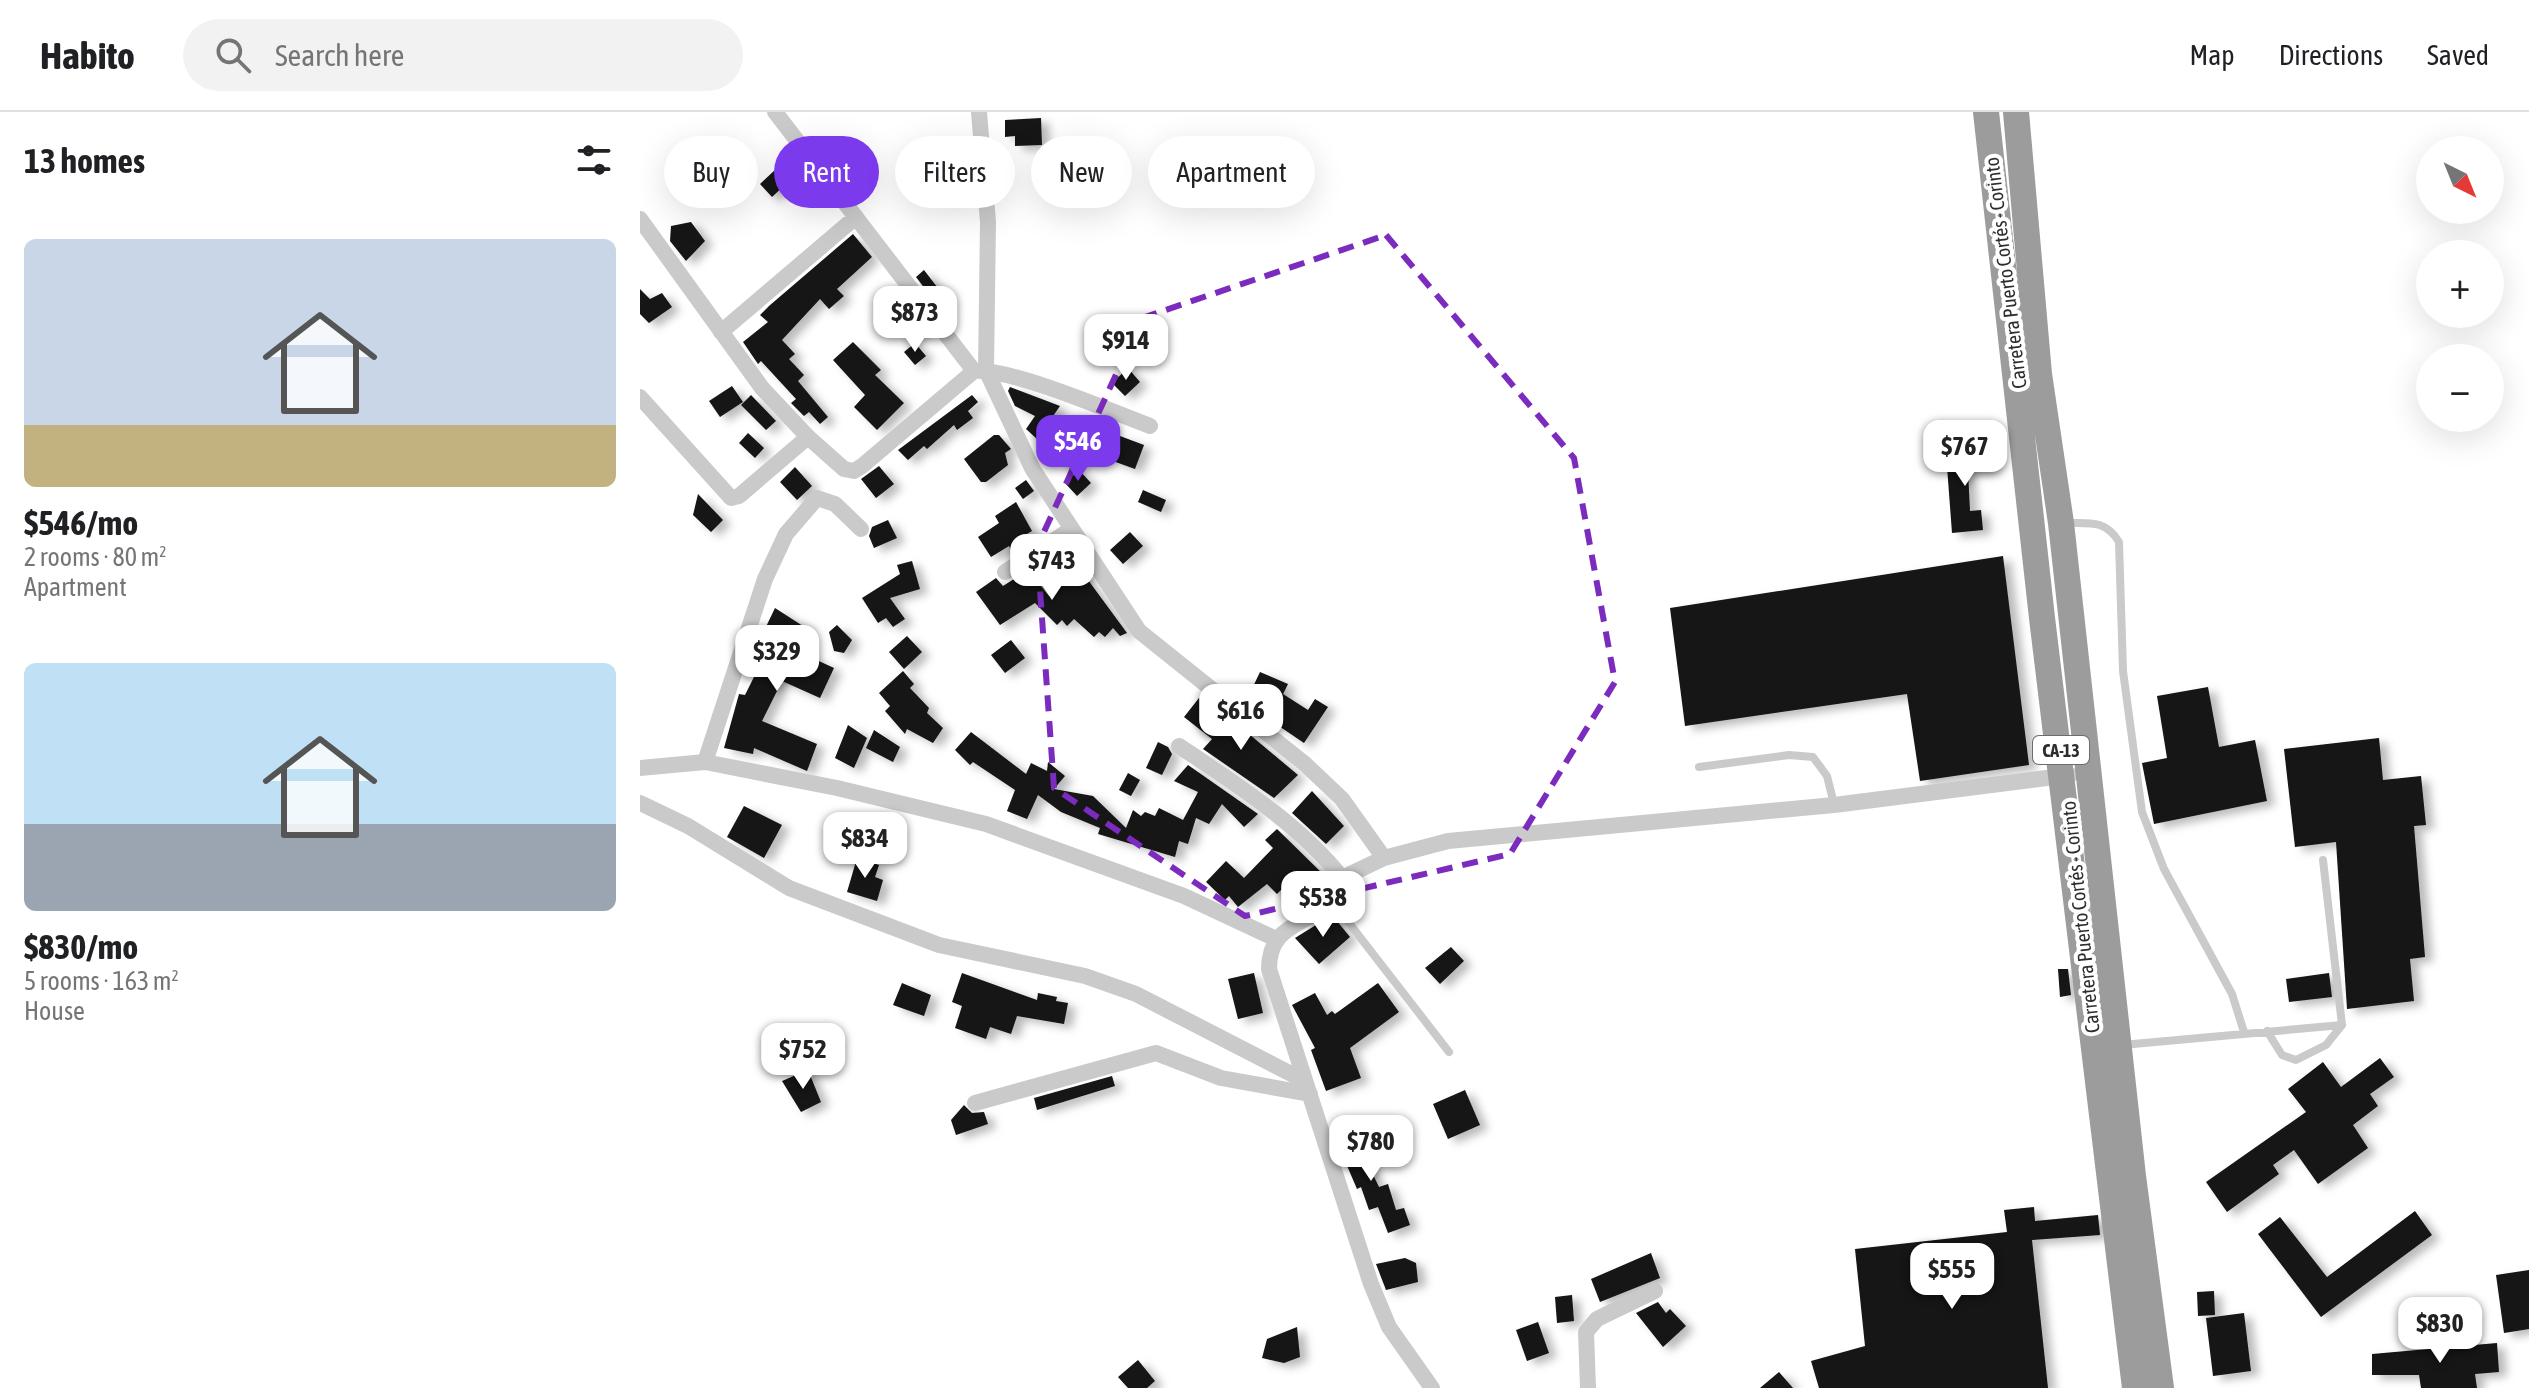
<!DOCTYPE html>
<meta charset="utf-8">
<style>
body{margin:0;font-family:"Asap Condensed",sans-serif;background:#f2f2f2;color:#202124;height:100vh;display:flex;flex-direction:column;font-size:30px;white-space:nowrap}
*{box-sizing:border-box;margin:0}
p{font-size:26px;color:#757577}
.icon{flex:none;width:44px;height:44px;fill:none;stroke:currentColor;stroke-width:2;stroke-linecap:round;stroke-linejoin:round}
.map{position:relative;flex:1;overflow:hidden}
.side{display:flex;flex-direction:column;background:#fff;width:640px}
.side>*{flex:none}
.banner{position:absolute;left:24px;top:24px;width:760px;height:72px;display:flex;gap:16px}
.needle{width:52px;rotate:137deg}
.fabs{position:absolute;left:1776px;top:24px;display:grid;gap:16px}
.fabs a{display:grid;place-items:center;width:88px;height:88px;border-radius:50%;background:#fff;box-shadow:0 8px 32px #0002;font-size:40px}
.price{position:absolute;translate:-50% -68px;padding:0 18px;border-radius:16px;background:#fff;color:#222;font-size:26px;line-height:52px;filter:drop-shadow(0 2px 4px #0008)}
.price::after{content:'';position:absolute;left:50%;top:48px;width:24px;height:18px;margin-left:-12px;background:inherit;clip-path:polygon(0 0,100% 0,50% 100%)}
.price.current{background:#7c3aed;color:#fff}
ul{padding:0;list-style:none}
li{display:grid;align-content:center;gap:16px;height:424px;padding:0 24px}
li span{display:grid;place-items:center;height:248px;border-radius:12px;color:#555}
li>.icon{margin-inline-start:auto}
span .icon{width:144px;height:144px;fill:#fffc;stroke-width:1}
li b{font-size:34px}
h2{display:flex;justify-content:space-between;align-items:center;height:96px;padding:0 24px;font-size:34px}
.pill{padding:0 28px;border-radius:36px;background:#fff;box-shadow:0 8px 32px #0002;font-size:28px;line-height:72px}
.pill.current{background:#7c3aed;color:#fff}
header{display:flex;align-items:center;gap:48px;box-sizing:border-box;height:112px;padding:0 40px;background:#fff;border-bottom:2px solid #e0e0e0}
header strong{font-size:38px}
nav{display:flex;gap:44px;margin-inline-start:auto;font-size:28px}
.search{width:560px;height:72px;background:#f2f2f2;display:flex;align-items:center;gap:20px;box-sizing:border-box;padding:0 28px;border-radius:44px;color:#757577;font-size:30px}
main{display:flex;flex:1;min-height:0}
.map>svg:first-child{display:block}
.building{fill:#141414;filter:url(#shadow)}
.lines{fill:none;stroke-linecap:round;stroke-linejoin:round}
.service{stroke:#cacaca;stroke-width:8}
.minor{stroke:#cacaca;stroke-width:16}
.trunk{stroke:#9c9c9c;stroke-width:26}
.marked{fill:none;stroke:#7b2cbf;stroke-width:6;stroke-dasharray:16 10;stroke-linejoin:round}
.labels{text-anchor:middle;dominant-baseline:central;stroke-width:8;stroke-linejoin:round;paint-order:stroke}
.shield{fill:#fff;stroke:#6c6c6c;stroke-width:2}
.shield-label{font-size:18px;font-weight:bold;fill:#2d2d2d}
.street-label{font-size:20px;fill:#2d2d2d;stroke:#fff}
</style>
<header>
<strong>Habito</strong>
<div class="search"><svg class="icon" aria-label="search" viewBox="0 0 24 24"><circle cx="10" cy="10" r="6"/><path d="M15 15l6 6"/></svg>Search here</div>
<nav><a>Map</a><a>Directions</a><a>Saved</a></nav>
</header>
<main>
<section class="side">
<h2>13 homes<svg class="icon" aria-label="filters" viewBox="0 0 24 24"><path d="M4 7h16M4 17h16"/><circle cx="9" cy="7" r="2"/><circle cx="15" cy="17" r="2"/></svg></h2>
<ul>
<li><span style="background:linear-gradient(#c9d6e8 75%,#c2b280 0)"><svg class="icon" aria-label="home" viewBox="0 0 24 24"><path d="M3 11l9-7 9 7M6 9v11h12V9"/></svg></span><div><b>$546/mo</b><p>2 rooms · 80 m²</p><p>Apartment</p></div></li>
<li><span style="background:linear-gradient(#bfe0f5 65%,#9aa5b1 0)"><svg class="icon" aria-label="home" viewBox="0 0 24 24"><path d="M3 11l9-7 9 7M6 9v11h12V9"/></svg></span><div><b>$830/mo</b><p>5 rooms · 163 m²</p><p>House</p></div></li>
</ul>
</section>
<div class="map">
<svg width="1889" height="1276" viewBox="0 0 1889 1276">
<defs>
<filter id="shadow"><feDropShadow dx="8" dy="4.5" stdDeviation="4" flood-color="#0004"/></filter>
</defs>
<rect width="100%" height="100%" fill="#fff"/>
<path class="building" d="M401,6l1,27 -27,1v-10l-10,1v-17z
M136,57l12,13 -16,15 -12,-13z
M51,110l14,19 -19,20 -16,-20 1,-15z
M213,122l19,23 -35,32 7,7 -15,13 -9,-10 -38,41 13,14 -6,5 15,16 -6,6 30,36 -8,7 -11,-12 -5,4 -13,-13 5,-4 -35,-38 -3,3 -15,-22 25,-20 -8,-7 9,-9z
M284,158l20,26 -9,6 -19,-25z
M0,177l10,10 12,-6 10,14 -23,16 -9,-9z
M259,179l27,35 -11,9 -12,-16 -5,4 -16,-18z
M213,230l28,28 -6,5 29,28 -27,27 -23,-23 11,-12 -32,-35z
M275,231l11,13 -11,9 -11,-13z
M488,256l12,14 -15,14 -13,-13z
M92,274l11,16 -23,15 -11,-16z
M370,275l50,19 -23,33 -11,-10 9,-13 -20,-10 -7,-15z
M111,283l25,26 -10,9 -25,-25z
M332,283l6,7 -10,9 5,7 -16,12 -3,-5 -27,24 -3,-3 -16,14 -10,-10z
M108,321l16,15 -9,10 -16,-15z
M354,323h5l12,14 -6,4 3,12 -22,17h-5l-17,-23z
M480,324l24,9 -9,24 -25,-9z
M1350,338l1,19 -23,2 2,40 11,-1 2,20 -31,3 -6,-80z
M239,354l15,18 -18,14 -15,-19z
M155,355l17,19 -15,14 -17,-18z
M439,358l12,13 -14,13 -12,-13z
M386,368l8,11 -11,8 -8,-11z
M503,378l23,10 -5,12 -23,-10z
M58,382l25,26 -12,12 -18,-17z
M376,390l16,29 -12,7 3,6 -12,6 -2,-4 -18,11 -13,-20 21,-14 -4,-7z
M248,408l9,18 -23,10 -5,-12 3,-9z
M490,420l13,14 -20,18 -13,-14z
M1363,444l26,209 -109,16 -13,-87 -222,32 -15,-118z
M272,449l8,28 -30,9 15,21 -12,8 -7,-9 -8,5 -16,-25 38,-24 -3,-9z
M437,453l50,68 -7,3 -7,-8 -8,9 -6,-5 -5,5 -20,-18 -7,7 -5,-6 -5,5 -22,-22 -35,22 -24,-33 20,-14 7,8 25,-16 21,26z
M135,496l31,20 -9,23 37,17 -14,30 -38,-17 -20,40 55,23 -10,27 -53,-23 -1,6 -29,-6 15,-54 6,1 16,-32 -10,-5z
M197,513l15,15 -8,13 -10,-2 -5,-19z
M267,524l15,16 -18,17 -15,-17z
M371,528l14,18 -20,15 -14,-18z
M263,559l11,13 -4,4 19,20 -2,5 16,15 -10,15 -26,-14 -2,5 -20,-23 5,-5 -11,-13z
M620,560l28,12 -5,10 25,16 7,-11 13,8 -24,36 -31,-21 7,-11 -31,-16z
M1568,575l11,60 36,-7 12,61 -113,23 -12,-61 25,-5 -10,-62z
M559,586l19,15 -4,5 30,21 5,-5 49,41 -24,23 -71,-49 9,-10 -28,-22z
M208,613l19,13 -13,30 -19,-10z
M234,618l26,17 -7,15 -27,-14z
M331,620l55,42 5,-11 16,8 1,-9 17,14 -11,13 39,7 33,32 7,-18 8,6 4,-4 10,4 4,-8 24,12 15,-28 -24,-11 14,-16 70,49 -14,13 -22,-23 -13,20 -13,-6 -8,26 -9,-3 -4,16 -77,-23 2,-6 -39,-16 -23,-17 -11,24 -20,-8 8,-21 -42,-28 -3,3 -15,-15z
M1739,626l4,42 38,-4 5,49 -12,1 11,131 -15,2 4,42 -67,8 -11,-167 -41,5 -11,-98z
M518,630l10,5 4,7 -10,21 -16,-7z
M488,661l12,7 -9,16 -12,-6z
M672,679l32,35 -18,18 -34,-31z
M104,694l38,19 -18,33 -37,-21z
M637,717l49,48 -11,12 -18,-15 -20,20 -10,-10 -29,23 -9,-11 -4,4 -19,-18 20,-21 18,17 29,-30 -8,-8z
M217,746l22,7 -4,12 8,3 -6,21 -30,-9z
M692,803l18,22 -31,27 -24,-26z
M811,835l13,14 -24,23 -15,-16z
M1418,857h10l3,26 -11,2z
M322,861l75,27 1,-7 19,4 -1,4 12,2 -4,21 -47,-8 -6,18 -21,-7 -4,12 -31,-11 7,-22 -10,-4z
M614,861l9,40 -25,6 -10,-40z
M1689,861l3,24 -43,5 -3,-23z
M262,871l29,12 -7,21 -31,-11z
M738,871l21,29 -49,36 11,30 -35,13 -15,-41 4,-2 -23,-43 23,-12 12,22 5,-4 3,3z
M1740,946l14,19 -24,17 8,12 -25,19 15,23 -50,36 -24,-34 -21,15 6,9 -52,38 -21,-30 100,-70 -18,-23 35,-27 18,25z
M168,958l13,32 -20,10 -19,-31z
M472,964l3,10 -78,24 -3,-12z
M825,978l15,35 -32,14 -15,-35z
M324,993l8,8 12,-1 4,12 -32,11 -5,-15z
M723,1021l5,18 -6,1 17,35 9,-3 8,26 8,-2 6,17 -22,8 -10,-26 -9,3 -8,-23 -4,2 -21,-49z
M1394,1095l1,14 63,-6 2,20 -68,5 16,148h-229l-8,-27 54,-15 -10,-97 152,-17 -3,-22z
M1775,1099l17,24 -111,82 -63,-83 22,-17 47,60z
M1011,1141l9,25 -60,24 -9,-23z
M765,1146l11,5 2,19 -32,8 -10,-26z
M1889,1158v59l-25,4 -8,-58z
M1574,1179l1,24 -17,1 -1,-24z
M932,1183l2,26 -17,2 -2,-26z
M1018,1190l8,11 4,-4 16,17 -23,21 -27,-34z
M1604,1201l7,58 -38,5 -7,-58z
M898,1210l11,31 -22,8 -11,-31z
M657,1215l3,30 -16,6 -22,-5 5,-19z
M1857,1231l2,29 -24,2 2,14h-56l-2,-13h-47v-21z
M498,1248l17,21 -8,7h-19l-10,-11z
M1139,1260l14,16h-33z"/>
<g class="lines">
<path class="service" d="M1426,411c24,0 40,-3 53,19l4,129 19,141 22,57 68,125 12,38
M1059,655l90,-12 24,2 14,19 7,28
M692,789l117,151
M1627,919l15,24 14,5 30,-15 16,-20
M1482,933l220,-20 -19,-165"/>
<path class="minor" d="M135,0l199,259
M339,0l9,110 -2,148 46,98 107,163 166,133 37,35 42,59
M0,107l122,169 46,49 36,32 10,2 8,-5 112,-95c34,-4 139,41 176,55
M81,220l135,-115
M0,285l91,101 8,-2 69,-59
M365,460l65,-42
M539,634c57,38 120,78 163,132
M65,650l60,-183 21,-45 31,-36 18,6 26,25
M0,656l65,-6 132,26 149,36 198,72 92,43
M0,691l48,23 101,62 150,57 146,31 51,18 169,87
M335,991l181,-50 65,25 89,16
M792,1276l-43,-61 -18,-43 -102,-315c0,-45 36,-42 62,-68 5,-6 8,-16 11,-23l42,-20 64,-17 386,-36 236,-30
M948,1276l-2,-56 11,-13 58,-28"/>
<path class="trunk" d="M1346,0l56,506 93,770
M1376,0l23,262 22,149 72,653 28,212"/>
</g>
<path class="marked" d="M746,123l188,223 41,224 -105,172 -265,62 -191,-128 -17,-241 105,-229z"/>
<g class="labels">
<rect class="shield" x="1393" y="624" width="56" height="28" rx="6"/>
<g class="shield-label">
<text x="1421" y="638">CA-13</text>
</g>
<g class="street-label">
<text transform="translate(1365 161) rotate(-97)">Carretera Puerto Cortés - Corinto</text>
<text transform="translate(1440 805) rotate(-96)">Carretera Puerto Cortés - Corinto</text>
</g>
</g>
</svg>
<div class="fabs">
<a><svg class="needle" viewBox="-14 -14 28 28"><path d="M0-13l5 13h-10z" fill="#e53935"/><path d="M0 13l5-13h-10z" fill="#757577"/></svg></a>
<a>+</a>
<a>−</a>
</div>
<b class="price" style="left:275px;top:242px">$873</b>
<b class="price" style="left:486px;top:270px">$914</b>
<b class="price current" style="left:438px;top:371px">$546</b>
<b class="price" style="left:1325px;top:376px">$767</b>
<b class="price" style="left:412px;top:490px">$743</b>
<b class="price" style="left:137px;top:581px">$329</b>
<b class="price" style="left:601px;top:640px">$616</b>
<b class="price" style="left:225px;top:768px">$834</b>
<b class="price" style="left:683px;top:827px">$538</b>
<b class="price" style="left:163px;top:979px">$752</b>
<b class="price" style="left:731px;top:1071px">$780</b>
<b class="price" style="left:1312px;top:1199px">$555</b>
<b class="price" style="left:1800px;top:1253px">$830</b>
<div class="banner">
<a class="pill">Buy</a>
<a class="pill current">Rent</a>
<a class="pill">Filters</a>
<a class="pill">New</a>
<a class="pill">Apartment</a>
</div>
</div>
</main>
